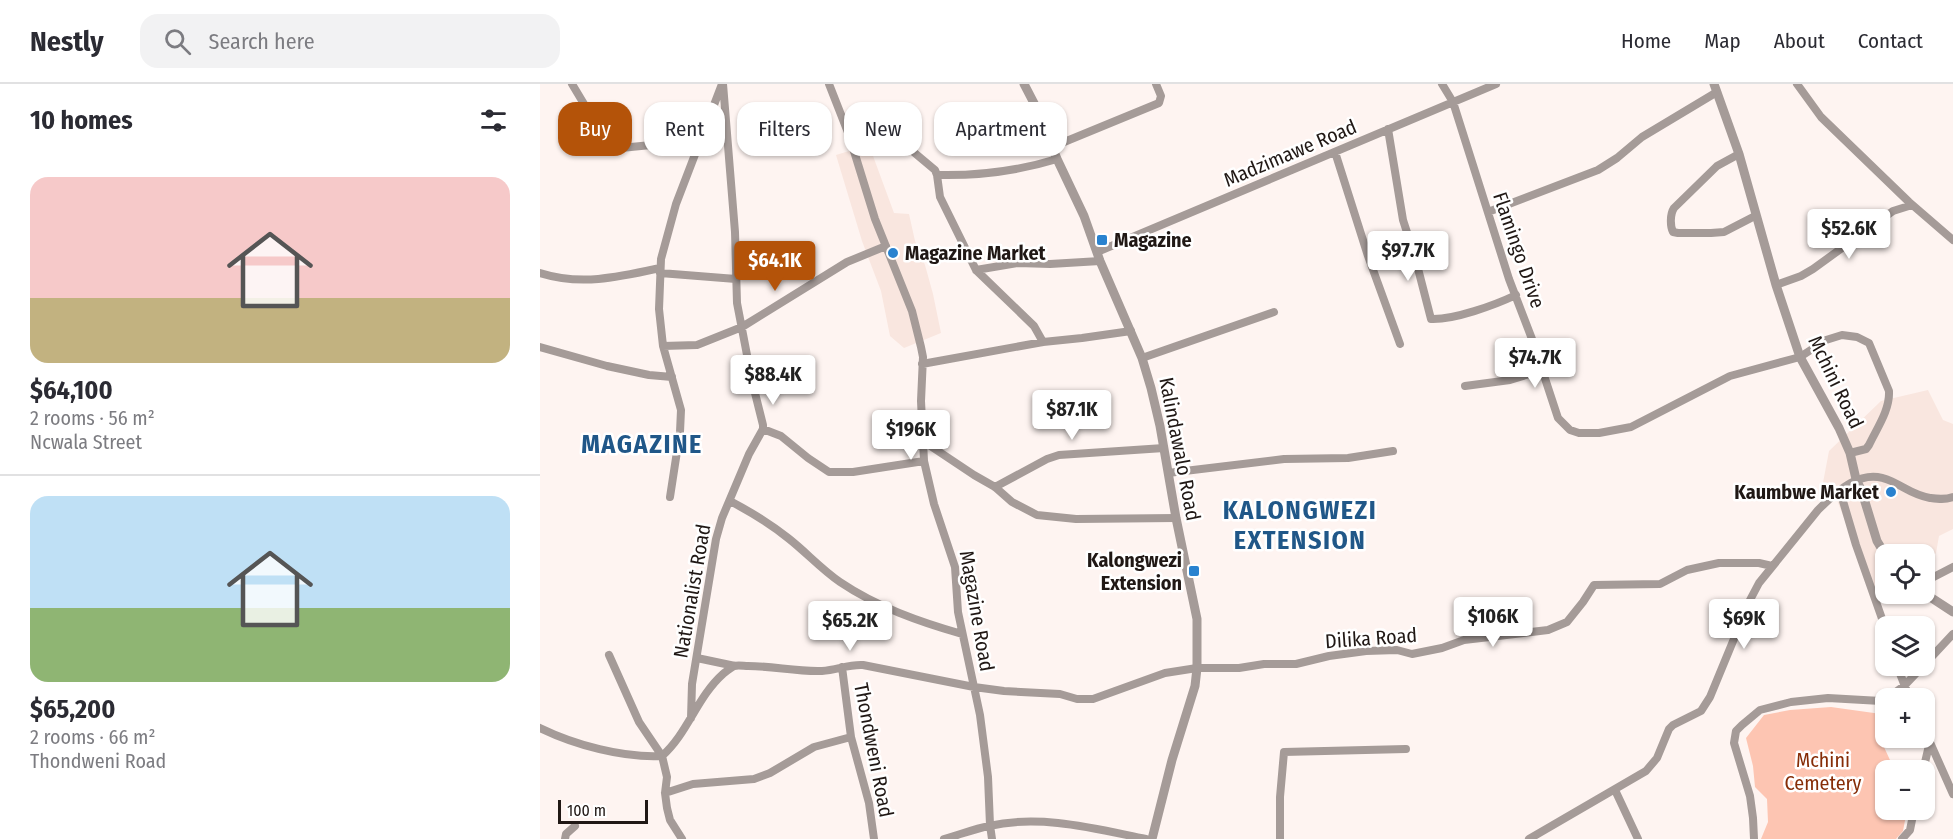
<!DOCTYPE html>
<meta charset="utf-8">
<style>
body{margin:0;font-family:"Fira Sans Condensed",sans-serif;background:#f2f2f3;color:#2b2b33;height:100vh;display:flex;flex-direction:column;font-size:22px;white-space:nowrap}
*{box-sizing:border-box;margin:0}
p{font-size:20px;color:#7c7c81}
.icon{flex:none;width:33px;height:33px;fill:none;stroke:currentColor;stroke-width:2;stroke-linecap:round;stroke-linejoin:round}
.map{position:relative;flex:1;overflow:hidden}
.details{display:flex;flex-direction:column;background:#fff;width:540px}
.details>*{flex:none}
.hud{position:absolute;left:18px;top:18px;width:570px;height:54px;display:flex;gap:12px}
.buttons{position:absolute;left:1335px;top:460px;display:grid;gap:12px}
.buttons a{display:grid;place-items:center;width:60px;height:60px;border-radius:12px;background:#fff;box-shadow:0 2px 4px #0004;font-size:30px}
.scale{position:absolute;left:18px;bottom:15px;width:90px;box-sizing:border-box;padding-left:6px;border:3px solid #201815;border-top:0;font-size:16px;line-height:21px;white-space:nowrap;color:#201815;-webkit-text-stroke:4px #fff;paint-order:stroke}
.price{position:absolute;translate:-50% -51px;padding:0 14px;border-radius:6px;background:#fff;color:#222;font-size:20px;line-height:39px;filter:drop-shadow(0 2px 3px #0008)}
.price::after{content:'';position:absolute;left:50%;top:36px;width:18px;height:14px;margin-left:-9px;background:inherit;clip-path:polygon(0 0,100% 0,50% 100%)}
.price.selected{background:#b45309;color:#fff}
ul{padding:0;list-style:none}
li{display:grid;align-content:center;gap:12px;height:318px;padding:0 30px}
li+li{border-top:2px solid #e1e1e2}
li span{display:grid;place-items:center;height:186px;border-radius:18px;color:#555}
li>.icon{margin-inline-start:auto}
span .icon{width:108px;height:108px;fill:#fffc;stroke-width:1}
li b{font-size:26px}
h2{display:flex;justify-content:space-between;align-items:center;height:72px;padding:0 30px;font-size:26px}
.chip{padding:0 21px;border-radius:18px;background:#fff;box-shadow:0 2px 4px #0004;font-size:21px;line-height:54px}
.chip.selected{background:#b45309;color:#fff}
header{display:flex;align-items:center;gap:36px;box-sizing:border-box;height:84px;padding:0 30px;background:#fff;border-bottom:2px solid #e1e1e2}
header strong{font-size:28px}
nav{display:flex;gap:33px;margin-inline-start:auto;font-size:21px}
.search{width:420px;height:54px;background:#f2f2f3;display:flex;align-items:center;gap:15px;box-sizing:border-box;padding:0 21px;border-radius:18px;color:#7c7c81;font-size:22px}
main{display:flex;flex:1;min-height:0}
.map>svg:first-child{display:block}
.built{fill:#f9e6df}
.green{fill:#fdc5b2}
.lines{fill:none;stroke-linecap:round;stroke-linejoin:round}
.minor{stroke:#a59b98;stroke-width:8}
.tertiary{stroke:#a59b98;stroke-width:9}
.poi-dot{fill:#2982cf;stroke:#fff;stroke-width:2}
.labels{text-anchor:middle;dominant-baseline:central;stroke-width:5;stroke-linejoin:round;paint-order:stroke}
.street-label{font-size:20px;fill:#201815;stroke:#fff}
.poi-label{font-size:20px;font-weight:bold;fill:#201815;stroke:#fff;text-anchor:start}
.park-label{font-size:20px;fill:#862d07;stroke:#fff}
.district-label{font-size:26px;font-weight:bold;letter-spacing:1.5px;fill:#205788;stroke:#fff}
</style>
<header>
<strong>Nestly</strong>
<div class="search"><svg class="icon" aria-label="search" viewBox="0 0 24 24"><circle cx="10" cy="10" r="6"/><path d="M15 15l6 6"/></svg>Search here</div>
<nav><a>Home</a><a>Map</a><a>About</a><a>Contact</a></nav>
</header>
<main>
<section class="details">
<h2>10 homes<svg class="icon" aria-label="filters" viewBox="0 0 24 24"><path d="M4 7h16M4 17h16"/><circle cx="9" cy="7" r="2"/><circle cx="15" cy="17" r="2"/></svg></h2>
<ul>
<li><span style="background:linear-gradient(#f6c9c9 65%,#c2b280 0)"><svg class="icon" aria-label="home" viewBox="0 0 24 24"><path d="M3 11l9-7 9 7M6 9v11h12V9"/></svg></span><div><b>$64,100</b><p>2 rooms · 56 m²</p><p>Ncwala Street</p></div></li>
<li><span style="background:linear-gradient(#bfe0f5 60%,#8fb573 0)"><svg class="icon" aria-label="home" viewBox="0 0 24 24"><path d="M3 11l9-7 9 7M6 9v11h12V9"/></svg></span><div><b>$65,200</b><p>2 rooms · 66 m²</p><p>Thondweni Road</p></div></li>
</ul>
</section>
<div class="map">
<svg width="1413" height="755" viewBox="0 0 1413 755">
<rect width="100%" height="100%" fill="#fef4f1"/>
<path class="built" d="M329,61l25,68 15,1 6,27 10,24 8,29 8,39 -37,15 -14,-12 -9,-45 -19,-50 -26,-86z
M1388,306l15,30 10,4v105l-14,7 -3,17 -11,13 -1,-11h-38l-1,38 -10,5 -40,-103 -13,-7 7,-37 52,-50z"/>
<path class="green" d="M1291,623l50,7 4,19 -1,14 11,24h-9v39h21l-4,21 -7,8h-135l7,-17 -1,-23 -12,-12 -2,-21 -7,-28 18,-23 26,-5z"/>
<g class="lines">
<path class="minor" d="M32,0l39,65 40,-4 47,1
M289,0l20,51 26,84 37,92 9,36 2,10 -2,44 3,60 10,43 21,63 3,45 22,103 8,62 2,48 2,14
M902,0l11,18 56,177 23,60 26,79 12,12 9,3h20l32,-6 99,-51 70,-19 26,-17 16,-5 15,2 12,6 20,48c1,19 -12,37 -20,54l-3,4 -16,4
M1257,0l24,33 88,85 44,38
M848,45l15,91 12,37 16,62c23,1 64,-14 85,-24
M310,54l39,-1 9,2 37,31 2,5 3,22 36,73 58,56 9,16
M512,63l107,-44 2,-7 -5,-12
M795,68l33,104 32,88
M1199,70l-22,12 -43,42c-4,6 -4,18 -1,24l5,1h33l13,-1 31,-16
M397,91c41,1 81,-4 120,-16
M948,128l110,-42 19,-12 25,-21 75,-45
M557,168l399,-168
M436,186l42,-7 32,1 50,-3
M0,189c41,13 79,4 120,-5
M120,189l76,6
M1236,201l25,-9 12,-7 80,-58 19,-6
M123,262l34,-1 45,-18 105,-65 39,-16
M0,263l67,19 42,9 23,2
M602,274l132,-46
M382,280l121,-22 39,-4 49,-7
M925,302l45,-6 32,-10
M223,345l18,7 27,22 21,14h24l71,-11
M383,357l51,34 21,12 17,15 25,13 39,4 100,-1
M628,389l116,-14 64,-1 45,-7
M455,403l52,-28 12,-4 105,-7
M1300,407l16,54 30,85
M130,413l10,-65 1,-22 -18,-64 -4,-37 2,-50 15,-55 46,-120
M190,417c21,11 39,22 58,37 18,14 33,31 52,44 37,25 80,40 122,52
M1384,498l29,-15
M69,571l30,67 23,34 5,21 -2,16 2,15 3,12 12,19
M157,574l38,8
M1384,581l29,-31
M1357,582l13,33
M302,583l9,70 18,66 5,36
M151,634l1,-34 24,-145 6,-21 27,-64 14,-25v-4l-11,-44 -15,-78 -2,-71 -12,-148
M0,644c35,17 83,30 122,28 26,-23 35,-59 61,-82 2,-2 8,-6 11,-8 4,-1 10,0 14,0 25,0 49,6 74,5 15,-1 27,-7 41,-6l111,22 30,4 56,3 17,5h16l72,-26 32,-5h42l25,-4h32l33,-8 37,-5 31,-1 15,4 30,-6 22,-8 84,-10 19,-8 16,-20 11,-17 66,-1 27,-14 32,-7h40l13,3
M1384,645l29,65
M1383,687l7,-30
M1075,706l23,49
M125,709l28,-9 61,-5 16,-6 44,-26 37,-10
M25,755l1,-5 9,-8
M404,755c15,-4 30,-10 45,-13 52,-12 107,3 157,13
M740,755v-42l4,-45 122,-3
M989,755l117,-68 11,-13 12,-29 4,-4 28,-14 9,-14 40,-97 9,-17 59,-73c20,-20 44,-43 73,-29 15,7 22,14 39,17 8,1 15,2 23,-1
M1214,755l-1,-21 -3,-22 -16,-53 2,-12 6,-6 18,-15 31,-8 37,-4 53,3 8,-4 15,-11 19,-20
M1362,755l8,-9 4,-20"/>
<path class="tertiary" d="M484,0l12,23 21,52 27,57 16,45 42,97 9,30 9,38 16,92 21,101v49l-2,18 -23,74 -20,79
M1174,0l25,70 37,131 24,72 39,71 11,25 6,26 6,13 15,49 9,15
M1384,509l29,19"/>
</g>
<g class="poi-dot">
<rect x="556" y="150" width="12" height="12" rx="3"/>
<circle cx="353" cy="169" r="6"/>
<circle cx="1351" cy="408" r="6"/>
<rect x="648" y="481" width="12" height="12" rx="3"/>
</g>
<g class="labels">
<g class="street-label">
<text transform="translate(750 69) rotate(-23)">Madzimawe Road</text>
<text transform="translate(979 166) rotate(71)">Flamingo Drive</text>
<text transform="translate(1296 298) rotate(64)">Mchini Road</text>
<text transform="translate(640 365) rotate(79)">Kalindawalo Road</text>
<text transform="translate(152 507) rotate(-80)">Nationalist Road</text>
<text transform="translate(437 527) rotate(80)">Magazine Road</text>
<text transform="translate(831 554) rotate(-4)">Dilika Road</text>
<text transform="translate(334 666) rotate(79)">Thondweni Road</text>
</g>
<g class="poi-label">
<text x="574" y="156">Magazine</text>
<text x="365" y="169">Magazine Market</text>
<text x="1339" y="408" text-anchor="end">Kaumbwe Market</text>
<text x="642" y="476" text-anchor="end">Kalongwezi<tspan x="642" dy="23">Extension</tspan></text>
</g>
<g class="park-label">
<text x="1283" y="676">Mchini<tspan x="1283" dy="23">Cemetery</tspan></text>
</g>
<g class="district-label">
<text x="102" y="360">MAGAZINE</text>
<text x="760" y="426">KALONGWEZI<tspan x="760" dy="30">EXTENSION</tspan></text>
</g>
</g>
</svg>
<div class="buttons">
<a><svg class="icon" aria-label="locate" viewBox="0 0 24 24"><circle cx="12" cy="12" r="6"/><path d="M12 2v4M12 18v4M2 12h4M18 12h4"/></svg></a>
<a><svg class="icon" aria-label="layers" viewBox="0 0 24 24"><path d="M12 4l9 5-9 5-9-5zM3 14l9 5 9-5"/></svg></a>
<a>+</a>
<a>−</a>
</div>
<div class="scale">100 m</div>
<b class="price" style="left:1309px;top:176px">$52.6K</b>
<b class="price" style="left:868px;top:198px">$97.7K</b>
<b class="price selected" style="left:235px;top:208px">$64.1K</b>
<b class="price" style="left:995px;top:305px">$74.7K</b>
<b class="price" style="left:233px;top:322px">$88.4K</b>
<b class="price" style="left:532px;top:357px">$87.1K</b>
<b class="price" style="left:371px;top:377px">$196K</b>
<b class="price" style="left:953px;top:564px">$106K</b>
<b class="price" style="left:1204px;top:566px">$69K</b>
<b class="price" style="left:310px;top:568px">$65.2K</b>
<div class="hud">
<a class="chip selected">Buy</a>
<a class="chip">Rent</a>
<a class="chip">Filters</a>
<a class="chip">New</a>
<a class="chip">Apartment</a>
</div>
</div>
</main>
